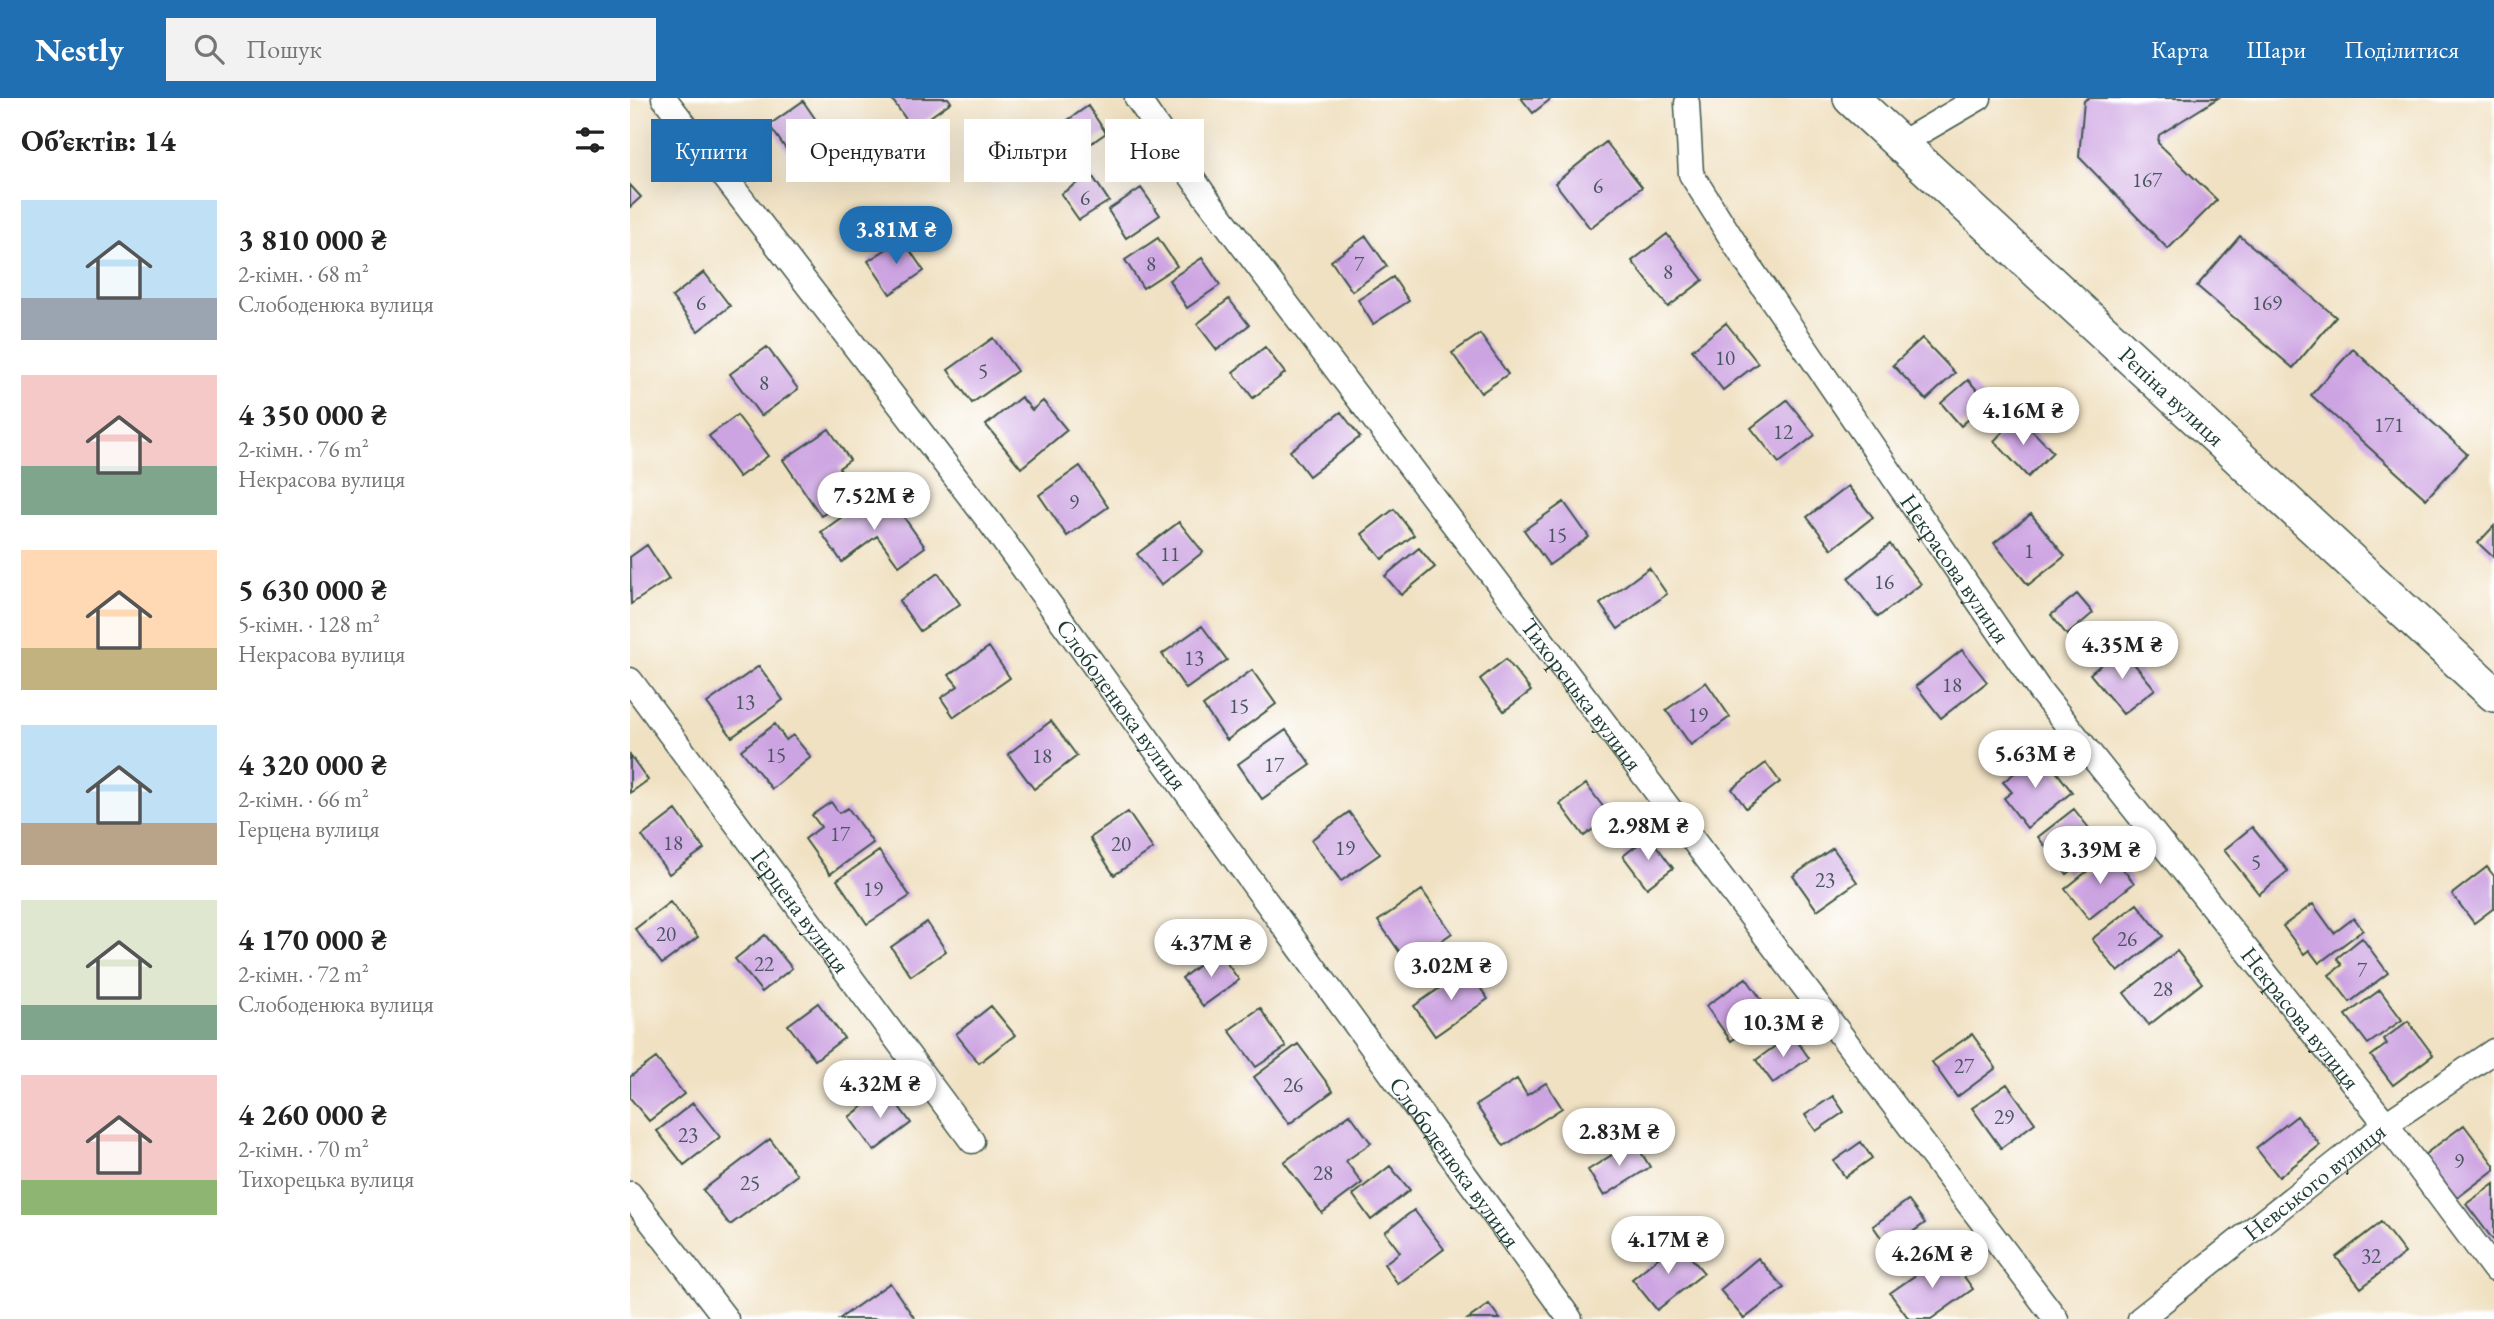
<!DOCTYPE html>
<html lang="uk">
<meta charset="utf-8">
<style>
body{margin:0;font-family:"EB Garamond",serif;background:#f2f2f2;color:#222;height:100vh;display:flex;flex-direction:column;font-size:26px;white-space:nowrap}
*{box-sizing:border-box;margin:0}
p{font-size:23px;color:#767676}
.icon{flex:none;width:38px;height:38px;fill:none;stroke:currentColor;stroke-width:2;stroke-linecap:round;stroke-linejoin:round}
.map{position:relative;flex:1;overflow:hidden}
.sheet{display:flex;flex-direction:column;background:#fff;width:630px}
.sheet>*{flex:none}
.banner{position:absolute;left:21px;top:21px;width:665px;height:63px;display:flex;gap:14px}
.price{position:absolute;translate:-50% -60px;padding:0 16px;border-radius:24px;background:#fff;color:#222;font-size:23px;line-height:46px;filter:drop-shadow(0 2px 4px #0008)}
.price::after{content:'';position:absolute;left:50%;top:42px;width:21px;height:16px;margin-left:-10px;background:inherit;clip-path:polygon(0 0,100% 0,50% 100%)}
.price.selected{background:#1f6fb2;color:#fff}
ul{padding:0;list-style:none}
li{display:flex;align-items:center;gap:21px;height:175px;padding:0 21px}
li span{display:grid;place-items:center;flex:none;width:196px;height:140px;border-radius:0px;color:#555}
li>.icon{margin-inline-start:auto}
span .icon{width:84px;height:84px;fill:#fffc;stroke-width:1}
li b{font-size:30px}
h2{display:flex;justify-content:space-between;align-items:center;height:84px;padding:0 21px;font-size:30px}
.chip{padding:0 24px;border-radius:0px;background:#fff;box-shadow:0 7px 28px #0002;font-size:24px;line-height:63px}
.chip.selected{background:#1f6fb2;color:#fff}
header{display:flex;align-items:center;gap:42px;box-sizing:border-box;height:98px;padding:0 35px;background:#1f6fb2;color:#fff}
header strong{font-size:33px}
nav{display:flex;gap:38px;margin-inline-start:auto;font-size:24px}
.search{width:490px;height:63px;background:#f2f2f2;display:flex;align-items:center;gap:18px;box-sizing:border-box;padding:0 24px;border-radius:0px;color:#767676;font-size:26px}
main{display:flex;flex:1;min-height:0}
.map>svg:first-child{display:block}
.building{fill:#cda4e2}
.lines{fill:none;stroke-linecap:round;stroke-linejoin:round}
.street-casing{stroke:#3e5649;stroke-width:27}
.secondary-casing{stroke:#3e5649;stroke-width:38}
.street{stroke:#fff;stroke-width:24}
.secondary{stroke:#fff;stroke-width:35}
.labels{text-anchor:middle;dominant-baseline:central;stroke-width:5;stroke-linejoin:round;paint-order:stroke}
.number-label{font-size:21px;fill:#4a5760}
.street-label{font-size:24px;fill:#1f3d34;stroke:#fff}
</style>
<header>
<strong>Nestly</strong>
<div class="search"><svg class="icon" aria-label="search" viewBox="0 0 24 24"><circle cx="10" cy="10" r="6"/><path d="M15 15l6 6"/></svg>Пошук</div>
<nav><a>Карта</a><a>Шари</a><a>Поділитися</a></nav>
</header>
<main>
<section class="sheet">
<h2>Об’єктів: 14<svg class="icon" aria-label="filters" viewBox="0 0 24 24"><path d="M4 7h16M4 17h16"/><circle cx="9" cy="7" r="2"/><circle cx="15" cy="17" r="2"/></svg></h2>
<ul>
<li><span style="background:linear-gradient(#bfe0f5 70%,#9aa5b1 0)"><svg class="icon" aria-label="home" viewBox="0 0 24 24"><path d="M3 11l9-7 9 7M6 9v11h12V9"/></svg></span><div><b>3 810 000 ₴</b><p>2-кімн. · 68 m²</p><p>Слободенюка вулиця</p></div></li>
<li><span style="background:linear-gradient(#f6c9c9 65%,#7fa58c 0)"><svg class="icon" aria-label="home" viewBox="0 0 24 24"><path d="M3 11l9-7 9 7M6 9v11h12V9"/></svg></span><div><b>4 350 000 ₴</b><p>2-кімн. · 76 m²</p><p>Некрасова вулиця</p></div></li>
<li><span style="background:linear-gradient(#ffd9b3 70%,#c2b280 0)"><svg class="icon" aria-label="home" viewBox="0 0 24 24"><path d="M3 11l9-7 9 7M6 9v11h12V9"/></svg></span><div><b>5 630 000 ₴</b><p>5-кімн. · 128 m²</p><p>Некрасова вулиця</p></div></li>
<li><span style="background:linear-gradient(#bfe0f5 70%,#b9a48a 0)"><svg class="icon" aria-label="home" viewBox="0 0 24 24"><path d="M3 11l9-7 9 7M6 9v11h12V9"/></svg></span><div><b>4 320 000 ₴</b><p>2-кімн. · 66 m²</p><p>Герцена вулиця</p></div></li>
<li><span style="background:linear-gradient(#dfe7d0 75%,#7fa58c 0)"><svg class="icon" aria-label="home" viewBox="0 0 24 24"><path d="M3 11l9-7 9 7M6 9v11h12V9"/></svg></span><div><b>4 170 000 ₴</b><p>2-кімн. · 72 m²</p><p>Слободенюка вулиця</p></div></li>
<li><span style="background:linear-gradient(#f6c9c9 75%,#8fb573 0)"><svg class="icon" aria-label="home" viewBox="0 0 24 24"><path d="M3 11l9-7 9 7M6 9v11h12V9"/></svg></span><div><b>4 260 000 ₴</b><p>2-кімн. · 70 m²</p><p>Тихорецька вулиця</p></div></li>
</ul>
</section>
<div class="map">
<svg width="1864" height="1221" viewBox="0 0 1864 1221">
<rect width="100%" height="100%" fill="#fff"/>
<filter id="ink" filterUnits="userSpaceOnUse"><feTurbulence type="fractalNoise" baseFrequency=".0143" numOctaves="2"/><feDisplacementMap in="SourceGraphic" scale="14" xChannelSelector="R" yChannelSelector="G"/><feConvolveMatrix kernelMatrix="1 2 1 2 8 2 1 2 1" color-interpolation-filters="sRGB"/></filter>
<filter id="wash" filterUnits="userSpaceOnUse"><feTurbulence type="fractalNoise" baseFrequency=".00686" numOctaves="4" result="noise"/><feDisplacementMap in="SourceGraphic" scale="28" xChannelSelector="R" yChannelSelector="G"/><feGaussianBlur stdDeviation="1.57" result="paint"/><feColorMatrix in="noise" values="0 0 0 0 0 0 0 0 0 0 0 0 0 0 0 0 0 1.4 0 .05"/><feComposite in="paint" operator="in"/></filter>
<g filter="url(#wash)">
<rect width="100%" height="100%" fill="#f0e1c2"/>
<g id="blocks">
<path class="building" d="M261,0h57l3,4 -38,27z
M891,0h31l-19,15z
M1458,0h130l-59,37 -1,8 59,57 -49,49 -89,-92 5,-56z
M173,3l31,45 -33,24 -32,-45z
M458,8l18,27 -33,23 -18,-27z
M976,44l36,45 -52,41 -35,-45z
M461,76l18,27 -30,19 -18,-26z
M0,87l11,12 -11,10z
M511,90l19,27 -34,23 -18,-28z
M1037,136l36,46 -35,27 -36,-46z
M736,138l21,30 -35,25 -21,-30z
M1610,138l96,81 -43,51 -96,-82z
M528,140l19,28 -34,22 -18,-28z
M272,141l22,32 -34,23 -22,-33z
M572,160l18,27 -33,23 -18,-28z
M74,174l26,34 -32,25 -26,-34z
M763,179l16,24 -36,23 -15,-24z
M599,201l20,26 -32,25 -20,-26z
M1096,225l32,40 -35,27 -31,-40z
M850,236l28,40 -27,19 -29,-40z
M363,240l24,33 -45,32 -24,-33z
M1292,240l33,35 -29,27 -33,-35z
M137,249l31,42 -37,27 -31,-42z
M635,249l20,26 -32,25 -20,-26z
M1723,251l114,105 -41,45 -115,-104z
M1338,282l20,22 -27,24 -20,-23z
M391,299l11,13 11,-9 24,29 -46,38 -35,-43z
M1157,302l28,35 -36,28 -28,-35z
M711,314l19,25 -51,39 -19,-25z
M107,317l31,41 -29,21 -30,-41z
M1388,318l35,36 -25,25 -34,-36z
M199,331l21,31 -11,8 17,25 -35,23 -38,-56z
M450,368l28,41 -41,29 -28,-41z
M1218,388l25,31 -41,32 -25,-32z
M237,401l8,12 16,-12 34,48 -26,19 -22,-30 -35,26 -21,-30z
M934,404l25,35 -40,28 -25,-35z
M764,411l20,26 -32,24 -20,-25z
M1401,416l34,42 -37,29 -34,-42z
M549,424l24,30 -42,33 -24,-31z
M1864,428v32l-16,-15z
M1260,446l31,40 -43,33 -30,-39z
M17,447l22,34 -38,25 -1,-47z
M789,450l16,19 -34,28 -16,-19z
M1019,470l18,26 -49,35 -18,-25z
M308,475l22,31 -40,27 -21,-30z
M1447,496l16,19 -26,22 -16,-20z
M572,528l25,34 -41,29 -24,-35z
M359,549l21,31 -56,39 -13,-19 17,-12 -9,-11z
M1491,550l34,41 -32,25 -33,-40z
M1332,552l25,32 -46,36 -25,-32z
M876,561l25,32 -27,20 -24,-32z
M129,568l24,34 -51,37 -25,-34z
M622,572l24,34 -49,36 -24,-34z
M1076,584l24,35 -39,28 -25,-35z
M421,623l26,35 -43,33 -26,-35z
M145,626l11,16 7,-5 18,22 -39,32 -31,-39z
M656,632l25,35 -49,34 -24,-35z
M1411,654l31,40 -45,36 -23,-30 8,-6 -9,-10z
M0,657l18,25 -18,13z
M1136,665l14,19 -34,26 -14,-19z
M956,686l24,32 -26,20 -24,-32z
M201,704l8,11 9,-5 25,35 -43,31 -25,-35 16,-12 -9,-12z
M1444,711l29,37 -36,28 -29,-37z
M46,712l28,39 -35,25 -27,-38z
M498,714l25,37 -39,26 -24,-37z
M719,714l31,42 -39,27 -30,-41z
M1622,729l36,44 -29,23 -35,-44z
M1019,738l24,32 -26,20 -24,-32z
M1203,750l24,34 -40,28 -24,-34z
M249,753l31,45 -43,28 -30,-44z
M1480,755l24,30 -45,36 -24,-30z
M1857,769l7,9v32l-20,15 -22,-29z
M792,792l30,43 -44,31 -30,-43z
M40,804l28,35 -36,27 -27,-35z
M1507,806l26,32 -45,36 -26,-33z
M1683,806l21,29 20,-15 9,12 -44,33 -10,-13 -5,4 -21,-28z
M297,824l19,29 -35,25 -20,-29z
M135,837l27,33 -30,24 -27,-33z
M1732,840l26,35 -38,29 -21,-27 13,-10 -5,-7z
M588,853l21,29 -36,26 -21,-28z
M1547,853l25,32 -53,42 -25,-32z
M837,871l21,30 -53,37 -21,-30z
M1116,880l25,35 -40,28 -25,-35z
M1750,892l22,30 -34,24 -22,-29z
M188,905l26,35 -29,22 -27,-35z
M361,908l24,29 -36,28 -23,-29z
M630,910l26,39 -30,20 -27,-37z
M1778,923l25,34 -40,30 -22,-29 16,-12 -3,-5z
M1162,936l17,24 -36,25 -17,-23z
M1342,936l24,34 -39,29 -25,-35z
M668,946l35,47 -44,33 -35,-47z
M26,960l28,36 -35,27 -19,-23v-21z
M887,981l10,16 19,-12 16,25 -58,38 -28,-41z
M1377,986l28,39 -34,25 -29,-40z
M256,991l25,34 -37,28 -25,-34z
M1203,998l11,16 -28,19 -11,-16z
M63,1005l27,34 -36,28 -27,-34z
M720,1016l21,29 -25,18 16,22 -40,30 -38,-51z
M1667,1018l23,29 -41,32 -23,-29z
M1834,1027l30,40v5l-37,28 -33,-43z
M140,1041l27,36 -67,50 -27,-35z
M1004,1043l16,26 -46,29 -16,-26z
M1231,1044l11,16 -27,19 -11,-16z
M760,1068l20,24 -39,30 -18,-25z
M1864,1086v57l-28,-37z
M1278,1102l17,23 -36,26 -16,-23z
M784,1112l30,39 -46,35 -14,-20 16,-12 -15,-20z
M1751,1124l24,31 -44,35 -25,-31z
M1048,1144l26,31 -47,37 -25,-31z
M1317,1155l26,36 -42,30h-22l-19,-26z
M1128,1160l26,30 -40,31 -24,-29z
M260,1185l25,36h-76z
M859,1206l11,15h-32z"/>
</g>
</g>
<g filter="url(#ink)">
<use href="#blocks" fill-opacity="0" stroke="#3e5649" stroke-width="2"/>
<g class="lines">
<defs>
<g id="street">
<path id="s1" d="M34,0l325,423 581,798"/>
<path id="s2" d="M507,0l68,98 851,1123"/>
<path id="s3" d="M1057,5l4,71 56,89 293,428 346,433 108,145"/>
<path d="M1270,46l79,-46"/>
<path id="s4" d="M0,582l342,461"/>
<path d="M0,1096l96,125"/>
<path id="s5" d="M1510,1221l246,-195 108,-73"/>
</g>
<g id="secondary">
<path id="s6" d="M1221,0l643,596"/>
</g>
</defs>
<use href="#street" class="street-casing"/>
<use href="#secondary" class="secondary-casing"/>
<use href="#street" class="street"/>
<use href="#secondary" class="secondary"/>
</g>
</g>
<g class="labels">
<g class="number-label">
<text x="1517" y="81">167</text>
<text x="968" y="87">6</text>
<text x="455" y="99">6</text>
<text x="521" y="165">8</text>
<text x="729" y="165">7</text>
<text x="1038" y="173">8</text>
<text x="71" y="204">6</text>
<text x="1637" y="204">169</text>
<text x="1095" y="259">10</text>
<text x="353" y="272">5</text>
<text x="134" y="284">8</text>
<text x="1759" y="326">171</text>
<text x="1153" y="333">12</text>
<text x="444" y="403">9</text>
<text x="927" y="436">15</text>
<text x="1399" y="452">1</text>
<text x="540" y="455">11</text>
<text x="1254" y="483">16</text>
<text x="564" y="559">13</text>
<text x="1322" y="586">18</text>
<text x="115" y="603">13</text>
<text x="609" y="607">15</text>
<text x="1068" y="616">19</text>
<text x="146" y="656">15</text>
<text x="412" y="657">18</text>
<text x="644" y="666">17</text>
<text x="210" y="735">17</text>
<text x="43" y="744">18</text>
<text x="491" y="745">20</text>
<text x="715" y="749">19</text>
<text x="1626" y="763">5</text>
<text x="1195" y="781">23</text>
<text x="243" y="790">19</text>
<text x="36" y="835">20</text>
<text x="1497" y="840">26</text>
<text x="134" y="865">22</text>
<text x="1732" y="871">7</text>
<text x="1533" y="890">28</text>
<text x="1334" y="967">27</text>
<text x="663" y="986">26</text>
<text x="1374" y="1018">29</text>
<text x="58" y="1036">23</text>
<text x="1829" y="1062">9</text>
<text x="693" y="1074">28</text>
<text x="120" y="1084">25</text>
<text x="1741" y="1157">32</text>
</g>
<g class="street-label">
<text stroke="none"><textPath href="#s6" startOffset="438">Рєпіна вулиця</textPath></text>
<text stroke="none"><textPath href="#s3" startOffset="546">Некрасова вулиця</textPath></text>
<text stroke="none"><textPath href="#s2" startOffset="744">Тихорецька вулиця</textPath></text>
<text stroke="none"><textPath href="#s1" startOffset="760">Слободенюка вулиця</textPath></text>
<text stroke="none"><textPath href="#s4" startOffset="287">Герцена вулиця</textPath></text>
<text stroke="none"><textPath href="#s3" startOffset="1113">Некрасова вулиця</textPath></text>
<text stroke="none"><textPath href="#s1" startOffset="1326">Слободенюка вулиця</textPath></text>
<text stroke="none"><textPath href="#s5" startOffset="222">Невського вулиця</textPath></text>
</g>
</g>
</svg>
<b class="price selected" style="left:266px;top:168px">3.81M ₴</b>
<b class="price" style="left:1393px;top:349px">4.16M ₴</b>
<b class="price" style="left:244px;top:434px">7.52M ₴</b>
<b class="price" style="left:1492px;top:583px">4.35M ₴</b>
<b class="price" style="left:1405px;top:692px">5.63M ₴</b>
<b class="price" style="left:1018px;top:764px">2.98M ₴</b>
<b class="price" style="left:1470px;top:788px">3.39M ₴</b>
<b class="price" style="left:581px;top:881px">4.37M ₴</b>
<b class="price" style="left:821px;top:904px">3.02M ₴</b>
<b class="price" style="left:1153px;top:961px">10.3M ₴</b>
<b class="price" style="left:250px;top:1022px">4.32M ₴</b>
<b class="price" style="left:989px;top:1070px">2.83M ₴</b>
<b class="price" style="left:1038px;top:1178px">4.17M ₴</b>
<b class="price" style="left:1302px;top:1192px">4.26M ₴</b>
<div class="banner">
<a class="chip selected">Купити</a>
<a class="chip">Орендувати</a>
<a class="chip">Фільтри</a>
<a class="chip">Нове</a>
</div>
</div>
</main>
